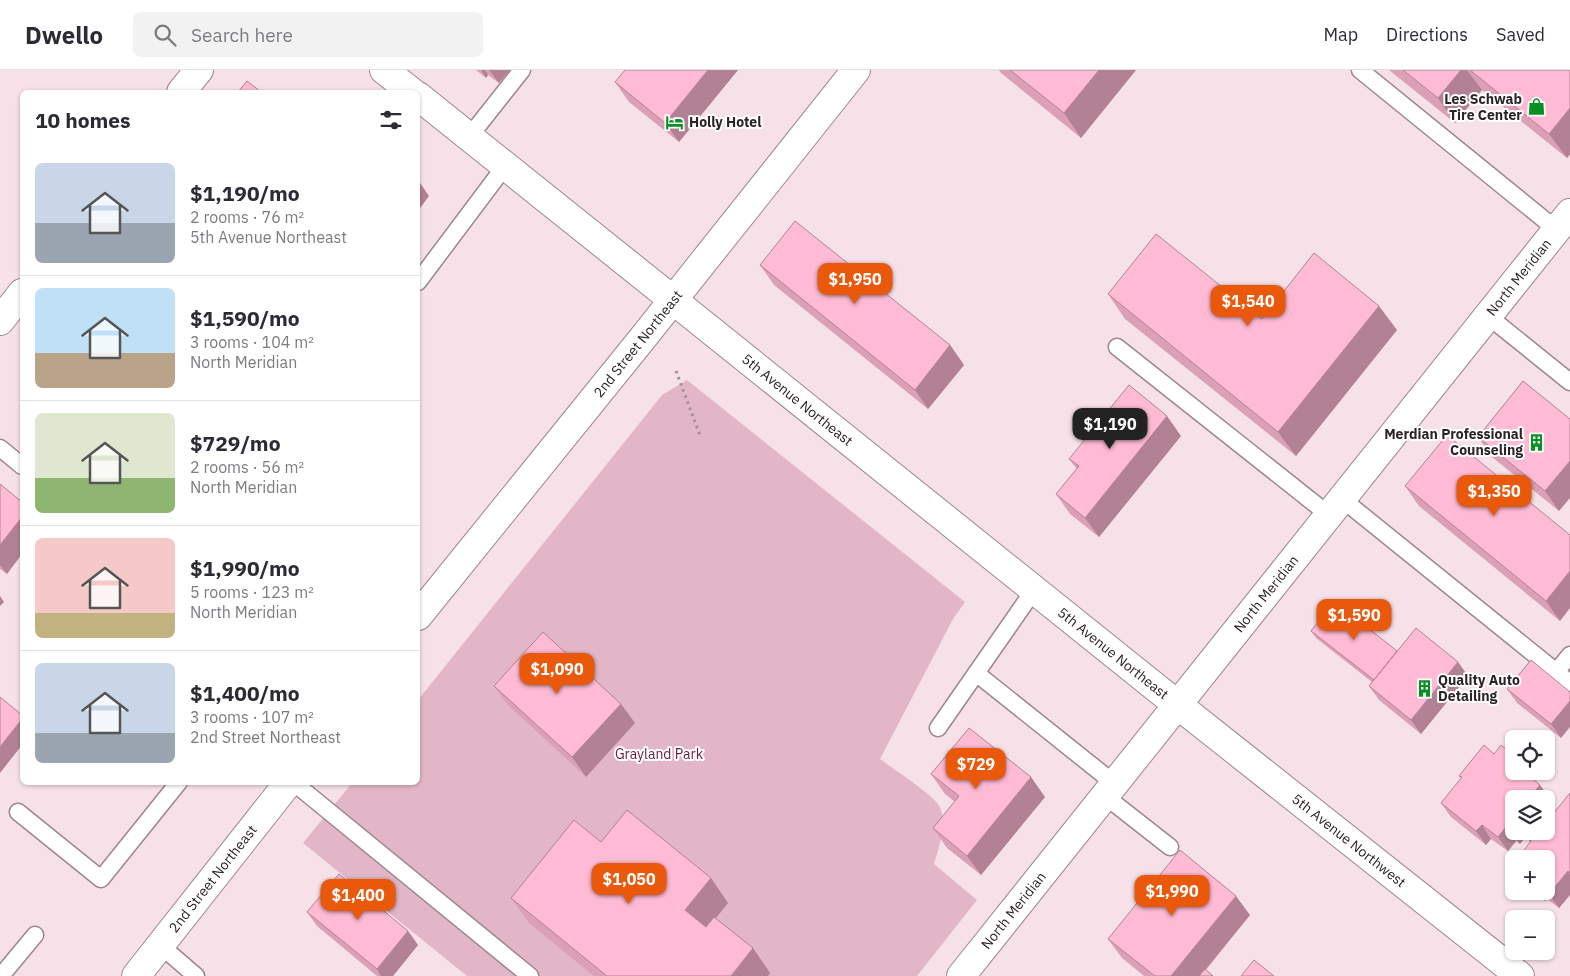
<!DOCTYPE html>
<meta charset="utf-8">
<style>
body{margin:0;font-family:"IBM Plex Sans",sans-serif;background:#f2f2f3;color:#2b2b33;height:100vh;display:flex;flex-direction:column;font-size:19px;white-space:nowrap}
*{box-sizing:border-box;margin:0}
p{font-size:16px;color:#7c7c81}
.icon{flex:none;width:28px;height:28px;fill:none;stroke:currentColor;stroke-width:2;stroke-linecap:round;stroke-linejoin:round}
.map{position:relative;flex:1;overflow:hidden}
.sheet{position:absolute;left:20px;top:20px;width:400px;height:695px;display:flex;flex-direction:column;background:#fff;border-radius:8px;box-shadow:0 1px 4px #0004}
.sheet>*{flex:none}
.controls{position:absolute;left:1505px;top:660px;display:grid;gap:10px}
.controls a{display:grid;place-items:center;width:50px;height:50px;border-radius:8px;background:#fff;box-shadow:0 1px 4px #0004;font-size:25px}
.price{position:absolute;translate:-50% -42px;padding:0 11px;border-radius:10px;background:#ea580c;color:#fff;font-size:16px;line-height:32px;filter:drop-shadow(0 1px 2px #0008)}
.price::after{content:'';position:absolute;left:50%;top:30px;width:15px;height:11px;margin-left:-8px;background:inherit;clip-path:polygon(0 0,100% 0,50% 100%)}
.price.on{background:#222;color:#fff}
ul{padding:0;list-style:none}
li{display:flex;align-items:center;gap:15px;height:125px;padding:0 15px}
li+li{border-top:1px solid #e1e1e2}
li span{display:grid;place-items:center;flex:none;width:140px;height:100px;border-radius:8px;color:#555}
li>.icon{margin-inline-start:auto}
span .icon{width:60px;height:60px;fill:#fffc;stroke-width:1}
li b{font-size:21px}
h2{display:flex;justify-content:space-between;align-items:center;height:60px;padding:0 15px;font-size:21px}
header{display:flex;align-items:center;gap:30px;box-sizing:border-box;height:70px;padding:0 25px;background:#fff;border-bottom:1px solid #e1e1e2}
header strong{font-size:24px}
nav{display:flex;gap:28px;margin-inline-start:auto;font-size:18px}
.search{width:350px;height:45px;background:#f2f2f3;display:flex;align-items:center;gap:12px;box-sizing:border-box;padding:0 18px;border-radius:8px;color:#7c7c81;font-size:19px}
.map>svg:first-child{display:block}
.green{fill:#e2b6c6}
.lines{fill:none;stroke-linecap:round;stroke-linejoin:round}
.lane-casing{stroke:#9c878f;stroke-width:19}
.street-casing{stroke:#9c878f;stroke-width:30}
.primary-casing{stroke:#9c878f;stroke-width:30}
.path{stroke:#a29298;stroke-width:3;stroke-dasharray:2.5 4;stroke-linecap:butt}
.lane{stroke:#fff;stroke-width:16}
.street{stroke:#fff;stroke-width:28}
.primary{stroke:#fff;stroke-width:28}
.wall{fill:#dba0b6}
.shaded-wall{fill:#b28294}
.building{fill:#ffbad4;stroke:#b28294}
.labels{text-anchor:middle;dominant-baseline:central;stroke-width:4;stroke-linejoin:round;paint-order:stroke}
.poi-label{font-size:14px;font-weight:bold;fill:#2b2326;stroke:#fff;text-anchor:end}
.street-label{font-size:14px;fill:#2b2326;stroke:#fff}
.park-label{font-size:14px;fill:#691b41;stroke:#fff}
</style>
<header>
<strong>Dwello</strong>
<div class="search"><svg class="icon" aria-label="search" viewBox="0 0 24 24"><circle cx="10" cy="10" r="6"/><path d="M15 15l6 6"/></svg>Search here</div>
<nav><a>Map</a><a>Directions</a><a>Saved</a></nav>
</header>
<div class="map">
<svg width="1570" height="906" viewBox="0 0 1570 906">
<rect width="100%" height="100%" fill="#f7e1e9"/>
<path class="green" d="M687,310l278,222 -12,17 -73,140c12,9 55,37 60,48 7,18 -1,40 -6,57l43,36 -60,76h-450l-164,-133 49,-60 66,-1v-82l244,-305z"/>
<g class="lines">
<defs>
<path id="lane" d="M1360,0l197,160
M469,67l53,-67
M418,212l87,-116
M1488,246l82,66
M1117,277l212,168
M0,378l22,18
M1342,429l228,184
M1556,602l14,-17
M976,603l139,111
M938,658l96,-138
M293,712l237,194
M1105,726l65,51
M18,742l83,67 78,-97
M160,875l36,31
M1,906l34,-41"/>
<g id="street">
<path d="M384,0l28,22"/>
<path d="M181,22l18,-22"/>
<path id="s1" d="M418,26l255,204 481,386 366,290"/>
<path d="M0,251l22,-28"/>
</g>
<g id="primary">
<path id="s2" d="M418,546l224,-277 214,-269"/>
<path id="s3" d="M136,906l153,-194"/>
<path id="s4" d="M961,906l609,-763"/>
</g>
</defs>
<use href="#lane" class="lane-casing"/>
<use href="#street" class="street-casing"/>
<use href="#primary" class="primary-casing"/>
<path class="path" d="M676,301l25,67"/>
<use href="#lane" class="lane"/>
<use href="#street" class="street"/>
<use href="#primary" class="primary"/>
</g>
<path class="wall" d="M476,0h34l-11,13 -11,-8 -2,3z
M738,0l-59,72 -50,-40 -14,-20z
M999,0h137l-55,68 -80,-65z
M1389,0h181v84l-3,4 -85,-68 -27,33z
M760,195l190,80 14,20 -36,44 -154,-124z
M1108,224l154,25 135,11 -101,126 -171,-137z
M1523,311l36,130 -67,-54 -14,-20z
M1181,366l-82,101 -29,-23 -14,-20 21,-25 -8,-10z
M0,414l7,90 -7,-5z
M1405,416l165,49 -10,86 -141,-115z
M1311,561l86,20 61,11 10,14 -47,58 -42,-34 -10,-14 3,-4 -56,-44z
M1531,590l30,78 -44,-35 -10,-14z
M494,616l141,37 -49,54 -78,-72z
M1494,684l34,19 -1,2 13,10 10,14 -36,32h16l-10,13 -4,-3 -8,10 -17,-12 -5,6 -35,-28 -10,-14 20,-25 -2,-2z
M931,704l114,23 -64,78 -34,-27 -14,-20 22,-26 -10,-8z
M1570,723v102l-11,13 -12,-9 -2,2 -12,-10h13l-16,-49 -3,-4 21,-18z
M601,772l127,61 -12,15 37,30 17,25 -2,3h-174l-65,-53 -18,-25z
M307,842l101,19 10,14 -25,31h-16l-60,-50z
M1250,845l-44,55 7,6h-69l-22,-18 -14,-19z"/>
<path class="shaded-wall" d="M481,0h4l3,5 -2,3z
M489,0h21l-11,13z
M708,0h30l-59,72 -14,-19z
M1099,0h37l-55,68 -17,-25z
M1461,0h6l15,20 -27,33 -17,-25z
M1570,38v46l-3,4 -18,-24z
M418,110l11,16 -11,15z
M1379,236l18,24 -101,126 -18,-24z
M950,275l14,20 -36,44 -13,-19z
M1167,346l14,20 -82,101 -14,-19z
M1570,391v37l-11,13 -14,-20z
M22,447v37l-15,20 -7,-9v-20z
M1570,501v37l-10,13 -14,-20z
M0,526l4,6 -4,4z
M1458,592l10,14 -47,58 -10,-14z
M1570,631v26l-9,11 -10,-14z
M621,634l14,19 -49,54 -14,-20z
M22,649v26l-22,28v-26z
M1031,707l14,20 -64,78 -14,-19z
M1540,715l10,14 -4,4v-4h-12l-2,-4z
M1482,755l9,14 -5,6 -10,-14z
M1514,755v6h16l-10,13 -10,-14z
M1506,757l10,14 -8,10 -10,-14z
M1568,801l2,3v21l-11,13 -10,-14z
M711,808l17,25 -26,32 -17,-25z
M1538,821h4l5,8 -2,2z
M1236,826l14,19 -50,61h-29z
M408,861l10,14 -25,31h-12l-4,-7z
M753,878l17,25 -2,3h-37z"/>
<path class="building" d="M625,0h83l-43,53 -50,-41z
M1010,0h89l-35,43z
M1403,0h58l-23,28z
M1470,0h100v38l-21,26z
M247,11l14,11h-23z
M795,151l155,124 -35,45 -155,-125z
M1156,164l106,85 52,-66 65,53 -101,126 -170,-138z
M1523,311l47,38v42l-25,30 -67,-54z
M1129,315l38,31 -82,102 -29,-24 23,-28 -10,-7z
M1447,365l123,100v36l-24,30 -141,-115z
M0,414l22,18v15l-22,28z
M1334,531l63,50 -23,29 -63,-49z
M1416,558l42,34 -47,58 -42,-34z
M543,562l78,72 -49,53 -78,-71z
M1531,590l39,32v9l-19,23 -44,-35z
M0,627l22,18v4l-22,28z
M969,658l62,49 -64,79 -34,-28 26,-32 -28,-22z
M1484,675l10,9 7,-9 13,11v15h9l17,14 -8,10 3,4h-21v26l-4,5 -4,-3 -8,10 -16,-12 -6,6 -35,-28 21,-26 -3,-1z
M1570,723v80l-2,-2 -19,23 -4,-3h1v-32h-29l14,-18 -4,-3 5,-7h14v-12l2,1z
M627,740l84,68 -26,32 21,17 8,-10 39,31 -22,28h-124l-96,-78 63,-78 27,22z
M1180,780l56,46 -65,80h-16l-47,-37z
M1514,793v7l-4,-3z
M339,804l69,57 -31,38 -70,-57z
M1254,890l20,16h-33z
M1205,899l8,7h-14z"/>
<defs>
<symbol id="shop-bare" viewBox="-9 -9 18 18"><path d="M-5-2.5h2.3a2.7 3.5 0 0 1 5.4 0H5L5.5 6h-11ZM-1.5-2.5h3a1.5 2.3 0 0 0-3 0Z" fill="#079123" stroke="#fff" stroke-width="2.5" paint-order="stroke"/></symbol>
<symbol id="hotel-bare" viewBox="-9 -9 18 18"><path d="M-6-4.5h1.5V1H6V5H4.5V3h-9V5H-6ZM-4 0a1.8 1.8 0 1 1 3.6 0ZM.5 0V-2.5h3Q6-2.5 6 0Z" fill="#079123" stroke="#fff" stroke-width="2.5" paint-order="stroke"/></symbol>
<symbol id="building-bare" viewBox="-9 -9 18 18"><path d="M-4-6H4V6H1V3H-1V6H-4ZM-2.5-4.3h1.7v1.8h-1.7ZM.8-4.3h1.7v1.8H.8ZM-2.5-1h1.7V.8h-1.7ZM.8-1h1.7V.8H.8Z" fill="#079123" stroke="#fff" stroke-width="2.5" paint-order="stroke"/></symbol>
</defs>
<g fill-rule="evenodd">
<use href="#shop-bare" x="1524" y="24" width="25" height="25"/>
<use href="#hotel-bare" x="662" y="40" width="25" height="25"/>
<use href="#building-bare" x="1524" y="360" width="25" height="25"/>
<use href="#building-bare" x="1412" y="606" width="25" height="25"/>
</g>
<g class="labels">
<g class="poi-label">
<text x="1522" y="29">Les Schwab<tspan x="1522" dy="16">Tire Center</tspan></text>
<text x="689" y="52" text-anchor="start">Holly Hotel</text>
<text x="1523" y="364">Merdian Professional<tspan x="1523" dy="16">Counseling</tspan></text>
<text x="1438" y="610" text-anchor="start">Quality Auto<tspan x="1438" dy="16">Detailing</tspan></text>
</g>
<g class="street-label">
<text stroke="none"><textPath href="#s4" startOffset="894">North Meridian</textPath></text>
<text stroke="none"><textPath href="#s2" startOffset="350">2nd Street Northeast</textPath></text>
<text stroke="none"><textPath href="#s1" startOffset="486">5th Avenue Northeast</textPath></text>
<text stroke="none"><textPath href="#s4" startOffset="489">North Meridian</textPath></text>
<text stroke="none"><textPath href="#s1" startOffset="891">5th Avenue Northeast</textPath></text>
<text stroke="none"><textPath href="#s1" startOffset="1192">5th Avenue Northwest</textPath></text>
<text stroke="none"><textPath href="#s3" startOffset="124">2nd Street Northeast</textPath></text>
<text stroke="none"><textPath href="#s4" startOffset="84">North Meridian</textPath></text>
</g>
<g class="park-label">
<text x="659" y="684">Grayland Park</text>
</g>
</g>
</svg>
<div class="controls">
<a><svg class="icon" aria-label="locate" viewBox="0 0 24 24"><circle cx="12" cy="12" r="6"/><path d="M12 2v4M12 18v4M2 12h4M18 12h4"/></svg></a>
<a><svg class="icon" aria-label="layers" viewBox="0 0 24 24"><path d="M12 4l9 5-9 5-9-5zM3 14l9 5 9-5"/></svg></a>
<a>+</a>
<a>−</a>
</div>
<b class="price" style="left:855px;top:235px">$1,950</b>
<b class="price" style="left:1248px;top:257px">$1,540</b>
<b class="price on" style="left:1110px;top:380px">$1,190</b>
<b class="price" style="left:1494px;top:447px">$1,350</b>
<b class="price" style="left:1354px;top:571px">$1,590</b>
<b class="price" style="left:557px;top:625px">$1,090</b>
<b class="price" style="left:976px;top:720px">$729</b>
<b class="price" style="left:629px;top:835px">$1,050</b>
<b class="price" style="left:1172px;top:847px">$1,990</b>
<b class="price" style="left:358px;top:851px">$1,400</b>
<section class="sheet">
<h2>10 homes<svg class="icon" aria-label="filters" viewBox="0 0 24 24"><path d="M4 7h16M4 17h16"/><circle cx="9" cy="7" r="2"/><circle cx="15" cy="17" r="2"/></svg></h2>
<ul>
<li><span style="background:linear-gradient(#c9d6e8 60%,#9aa5b1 0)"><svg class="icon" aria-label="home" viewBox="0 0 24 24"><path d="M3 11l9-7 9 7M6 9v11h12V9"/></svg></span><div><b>$1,190/mo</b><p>2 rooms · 76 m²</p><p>5th Avenue Northeast</p></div></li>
<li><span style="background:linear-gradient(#bfe0f5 65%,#b9a48a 0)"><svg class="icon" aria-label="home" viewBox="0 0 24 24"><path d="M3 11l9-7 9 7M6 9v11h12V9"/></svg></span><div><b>$1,590/mo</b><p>3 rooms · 104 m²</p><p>North Meridian</p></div></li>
<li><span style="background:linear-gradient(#dfe7d0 65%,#8fb573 0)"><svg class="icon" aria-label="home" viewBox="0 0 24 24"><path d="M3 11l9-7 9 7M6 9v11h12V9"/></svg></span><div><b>$729/mo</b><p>2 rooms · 56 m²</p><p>North Meridian</p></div></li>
<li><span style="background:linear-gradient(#f6c9c9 75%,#c2b280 0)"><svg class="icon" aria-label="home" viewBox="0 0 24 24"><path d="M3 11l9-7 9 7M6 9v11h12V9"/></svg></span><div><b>$1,990/mo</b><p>5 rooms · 123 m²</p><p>North Meridian</p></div></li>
<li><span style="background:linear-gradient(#c9d6e8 70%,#9aa5b1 0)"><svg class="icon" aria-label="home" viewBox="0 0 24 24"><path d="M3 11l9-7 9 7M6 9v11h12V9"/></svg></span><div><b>$1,400/mo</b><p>3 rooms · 107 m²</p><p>2nd Street Northeast</p></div></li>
</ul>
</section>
</div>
